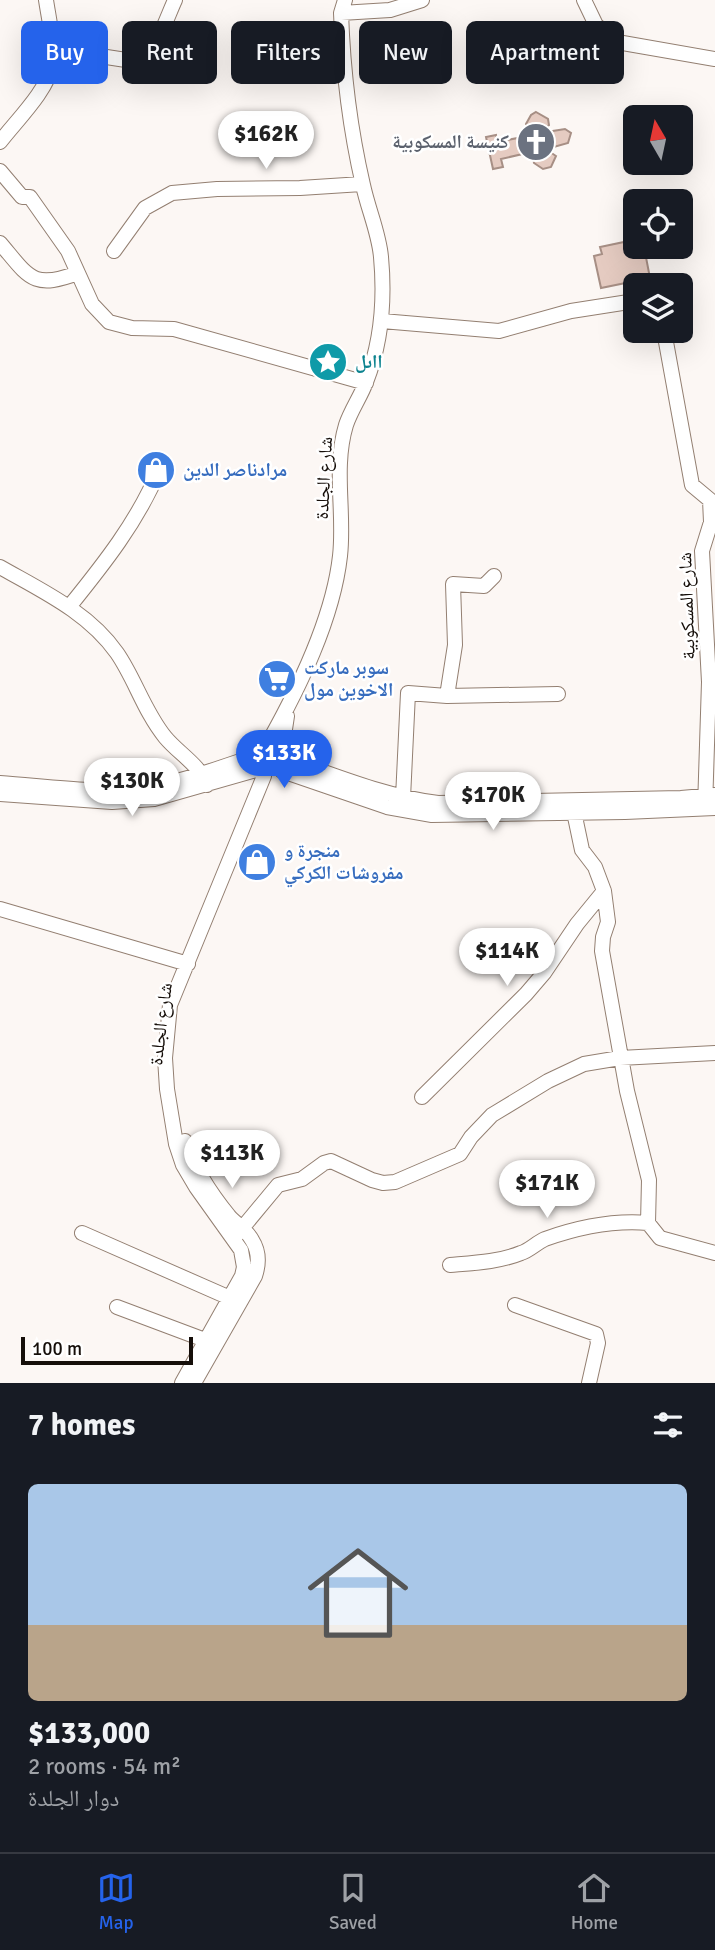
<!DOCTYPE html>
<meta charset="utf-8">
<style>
body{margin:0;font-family:Signika,"Noto Naskh Arabic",sans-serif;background:#242831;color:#f1f3f6;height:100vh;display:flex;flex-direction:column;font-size:26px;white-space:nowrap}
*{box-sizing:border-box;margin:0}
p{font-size:23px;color:#9ea1a6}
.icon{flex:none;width:38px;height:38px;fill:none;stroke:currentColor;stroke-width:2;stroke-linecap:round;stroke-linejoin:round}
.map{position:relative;height:1383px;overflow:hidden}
.sheet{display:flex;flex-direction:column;background:#171b24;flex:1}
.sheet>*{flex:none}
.hud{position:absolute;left:21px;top:21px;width:674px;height:63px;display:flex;gap:14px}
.needle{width:46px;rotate:351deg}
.buttons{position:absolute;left:623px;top:105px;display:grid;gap:14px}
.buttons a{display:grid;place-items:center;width:70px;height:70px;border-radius:10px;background:#171b24;box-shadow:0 7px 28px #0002;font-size:35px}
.scale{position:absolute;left:21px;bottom:18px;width:172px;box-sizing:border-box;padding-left:7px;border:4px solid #150e09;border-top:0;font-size:19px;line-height:24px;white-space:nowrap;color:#150e09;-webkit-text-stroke:5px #fff;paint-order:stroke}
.price{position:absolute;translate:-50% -60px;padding:0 16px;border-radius:24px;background:#fff;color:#222;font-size:23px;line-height:46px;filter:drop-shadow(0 2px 4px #0008)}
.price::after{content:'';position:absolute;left:50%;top:42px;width:21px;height:16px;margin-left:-10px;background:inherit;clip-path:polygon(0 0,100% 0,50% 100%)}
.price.current{background:#2563eb;color:#fff}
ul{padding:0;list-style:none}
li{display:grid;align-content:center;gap:14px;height:371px;padding:0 28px}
li span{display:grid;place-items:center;height:217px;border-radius:10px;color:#555}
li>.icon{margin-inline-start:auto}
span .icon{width:126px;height:126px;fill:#fffc;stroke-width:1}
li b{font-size:30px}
h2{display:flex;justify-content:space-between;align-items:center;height:84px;padding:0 28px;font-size:30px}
.pill{padding:0 24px;border-radius:10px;background:#171b24;box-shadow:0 7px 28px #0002;font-size:24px;line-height:63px}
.pill.current{background:#2563eb;color:#fff}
.tabs{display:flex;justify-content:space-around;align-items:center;height:98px;border-top:2px solid #363941;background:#171b24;font-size:19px;color:#9ea1a6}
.tabs a{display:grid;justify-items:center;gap:4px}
.tabs .current{color:#2563eb}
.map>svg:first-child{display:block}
.building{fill:#e5cbc1;stroke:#a78f85;stroke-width:2}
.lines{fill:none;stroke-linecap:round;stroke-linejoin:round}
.minor-casing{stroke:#937f71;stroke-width:16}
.minor{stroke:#fff;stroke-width:14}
.labels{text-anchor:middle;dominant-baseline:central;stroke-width:5;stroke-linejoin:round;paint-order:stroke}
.worship-label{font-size:19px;font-weight:bold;fill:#5b616d;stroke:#fff;text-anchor:end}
.culture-label{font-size:19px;font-weight:bold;fill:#0d838f;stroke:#fff;text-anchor:start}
.shop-label{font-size:19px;font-weight:bold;fill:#366cbe;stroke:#fff;text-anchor:start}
.street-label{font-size:19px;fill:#150e09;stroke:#fff}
</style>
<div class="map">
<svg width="715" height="1383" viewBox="0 0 715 1383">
<rect width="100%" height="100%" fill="#fcf7f4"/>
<path class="building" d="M536,112l12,7 1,6 -4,3 1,4 19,-3 6,4 -3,10 -18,5v4l6,4 -5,11 -8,2 -9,-6 -1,-5 4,-3 -1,-4 -35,8 2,8 -10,2 -7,-32 10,-2 1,7 36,-7 -1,-4 -5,-2 -1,-5 5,-9z
M624,242l2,7 18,-2 6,31 -49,10 -7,-32 8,-2 -2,-7z"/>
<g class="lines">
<defs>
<path id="minor" d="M584,0l12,25 21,17 98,17
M341,13l49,-3 32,-10
M87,54l52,8c16,-7 28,-45 36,-62
M0,142c16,-21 48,-52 52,-77 3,-20 -3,-45 -6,-65
M0,171l22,26h8l38,54 24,53 17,18 23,6 42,1 192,54
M0,243c29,34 32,47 78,30
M114,251l31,-43 27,-15 45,-4 83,-1 62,-4
M382,321l117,10 72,-20 64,-10
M664,331l28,154 18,15 1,22 -9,29 7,131 -4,126
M0,567c42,24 88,45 117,86 18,26 27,58 48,84 14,17 34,27 42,48
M69,607c34,-42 69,-86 90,-137
M447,696l8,-51 -2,-61 31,2 10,-10
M268,743c31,-55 65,-124 72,-187 5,-43 -7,-88 6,-131 5,-15 15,-29 20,-43 16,-41 19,-82 15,-125 -2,-24 -13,-48 -18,-72 -13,-56 -20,-115 -22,-172l4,-13
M282,749l5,-33
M285,758c51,18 99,38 153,45l243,-5 34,-3
M282,771l105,36 45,8 193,-3 90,-4
M0,783c46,3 95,11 142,5 37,-5 74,-19 110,-31
M0,794l112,8 42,-3 102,-29
M403,798l5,-105 39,3 111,-2
M568,801l6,11 8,38 13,17 9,24 4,31 -5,15 -1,14 25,140 22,89 -1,43 12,15 55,15
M0,909l188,55
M422,1097l104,-103 18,-21 33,-49 27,-33
M185,1141c9,27 26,53 44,75 7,8 18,14 23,24 7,11 7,24 3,36l-61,107
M82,1233l148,65
M234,1238l44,-53 24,-6 22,-16 7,-2 41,19 11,3 12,-1 65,-28 11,-17 21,-22 56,-34 36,-17 36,-6 95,-5
M450,1265c24,-2 49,-3 71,-12 9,-3 15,-10 24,-14 31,-11 69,-19 103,-16
M515,1305l81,29 2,9 -9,40
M117,1307l88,33
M182,1383l60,-107 2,-9 -3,-17 -45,-63 -13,-22 -7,-21 -9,-55 -2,-31 5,-53 94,-229"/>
</defs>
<use href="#minor" class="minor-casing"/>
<use href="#minor" class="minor"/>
</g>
<defs>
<symbol id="church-disc" viewBox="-11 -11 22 22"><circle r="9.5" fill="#6b7280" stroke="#fff"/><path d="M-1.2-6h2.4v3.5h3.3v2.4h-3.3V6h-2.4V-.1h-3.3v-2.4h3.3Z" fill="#fff"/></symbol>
<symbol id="sight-disc" viewBox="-11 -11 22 22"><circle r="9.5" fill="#0f9aa8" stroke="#fff"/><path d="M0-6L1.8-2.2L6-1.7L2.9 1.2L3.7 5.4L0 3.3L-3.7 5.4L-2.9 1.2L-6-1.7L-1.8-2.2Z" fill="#fff"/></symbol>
<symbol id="shop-disc" viewBox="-11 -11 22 22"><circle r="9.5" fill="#3f7fe0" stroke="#fff"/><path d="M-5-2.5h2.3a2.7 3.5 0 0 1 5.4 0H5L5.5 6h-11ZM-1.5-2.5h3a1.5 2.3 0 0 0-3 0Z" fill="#fff"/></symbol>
<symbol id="supermarket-disc" viewBox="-11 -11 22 22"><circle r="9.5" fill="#3f7fe0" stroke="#fff"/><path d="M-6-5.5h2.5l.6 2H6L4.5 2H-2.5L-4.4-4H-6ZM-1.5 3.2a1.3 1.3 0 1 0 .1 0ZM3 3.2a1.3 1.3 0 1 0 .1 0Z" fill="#fff"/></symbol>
</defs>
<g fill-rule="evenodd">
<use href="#church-disc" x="514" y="120" width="44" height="44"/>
<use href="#sight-disc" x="306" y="340" width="44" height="44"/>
<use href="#shop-disc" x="134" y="448" width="44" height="44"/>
<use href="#supermarket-disc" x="255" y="657" width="44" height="44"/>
<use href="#shop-disc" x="235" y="840" width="44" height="44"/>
</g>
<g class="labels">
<g class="worship-label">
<text x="509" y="142">كنيسة المسكوبية</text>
</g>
<g class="culture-label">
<text x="355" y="362">ااىل</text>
</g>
<g class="shop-label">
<text x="183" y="470">مرادناصر الدين</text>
<text x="304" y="668">سوبر ماركت<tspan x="304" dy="22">الاخوين مول</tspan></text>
<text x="284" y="851">منجرة و<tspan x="284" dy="22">مفروشات الكركي</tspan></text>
</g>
<g class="street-label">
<text transform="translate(324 478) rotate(-87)">شارع الجلدة</text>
<text transform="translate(687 606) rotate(-92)">شارع المسكوبية</text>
<text transform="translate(161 1024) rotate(-83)">شارع الجلدة</text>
</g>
</g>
</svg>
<div class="buttons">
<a><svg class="needle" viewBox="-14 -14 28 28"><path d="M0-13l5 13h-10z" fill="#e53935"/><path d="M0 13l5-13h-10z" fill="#9ea1a6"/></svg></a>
<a><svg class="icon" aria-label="locate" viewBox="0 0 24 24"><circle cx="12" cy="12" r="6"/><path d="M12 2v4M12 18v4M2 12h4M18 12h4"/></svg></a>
<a><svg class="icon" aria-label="layers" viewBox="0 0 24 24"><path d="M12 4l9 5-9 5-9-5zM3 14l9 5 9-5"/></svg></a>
</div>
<div class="scale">100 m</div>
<b class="price" style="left:266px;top:171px">$162K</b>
<b class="price current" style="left:284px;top:790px">$133K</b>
<b class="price" style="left:132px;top:818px">$130K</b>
<b class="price" style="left:493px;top:832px">$170K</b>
<b class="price" style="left:507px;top:988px">$114K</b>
<b class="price" style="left:232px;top:1190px">$113K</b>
<b class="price" style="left:547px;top:1220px">$171K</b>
<div class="hud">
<a class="pill current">Buy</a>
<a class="pill">Rent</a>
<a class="pill">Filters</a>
<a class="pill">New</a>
<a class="pill">Apartment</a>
</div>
</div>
<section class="sheet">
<h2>7 homes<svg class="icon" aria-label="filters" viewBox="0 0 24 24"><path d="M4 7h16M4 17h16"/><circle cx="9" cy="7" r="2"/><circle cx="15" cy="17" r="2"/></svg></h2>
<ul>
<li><span style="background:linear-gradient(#a9c7e8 65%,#b9a48a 0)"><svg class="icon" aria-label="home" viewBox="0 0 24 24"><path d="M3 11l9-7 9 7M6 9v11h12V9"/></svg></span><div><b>$133,000</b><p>2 rooms · 54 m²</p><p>دوار الجلدة</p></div></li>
</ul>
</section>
<nav class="tabs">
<a class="current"><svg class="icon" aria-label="map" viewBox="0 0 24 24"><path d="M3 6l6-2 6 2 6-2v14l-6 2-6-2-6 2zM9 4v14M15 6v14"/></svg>Map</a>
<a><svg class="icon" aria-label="saved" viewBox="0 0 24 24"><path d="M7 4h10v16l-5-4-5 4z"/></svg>Saved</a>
<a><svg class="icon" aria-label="home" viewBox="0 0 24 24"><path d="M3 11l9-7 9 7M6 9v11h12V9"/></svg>Home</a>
</nav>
